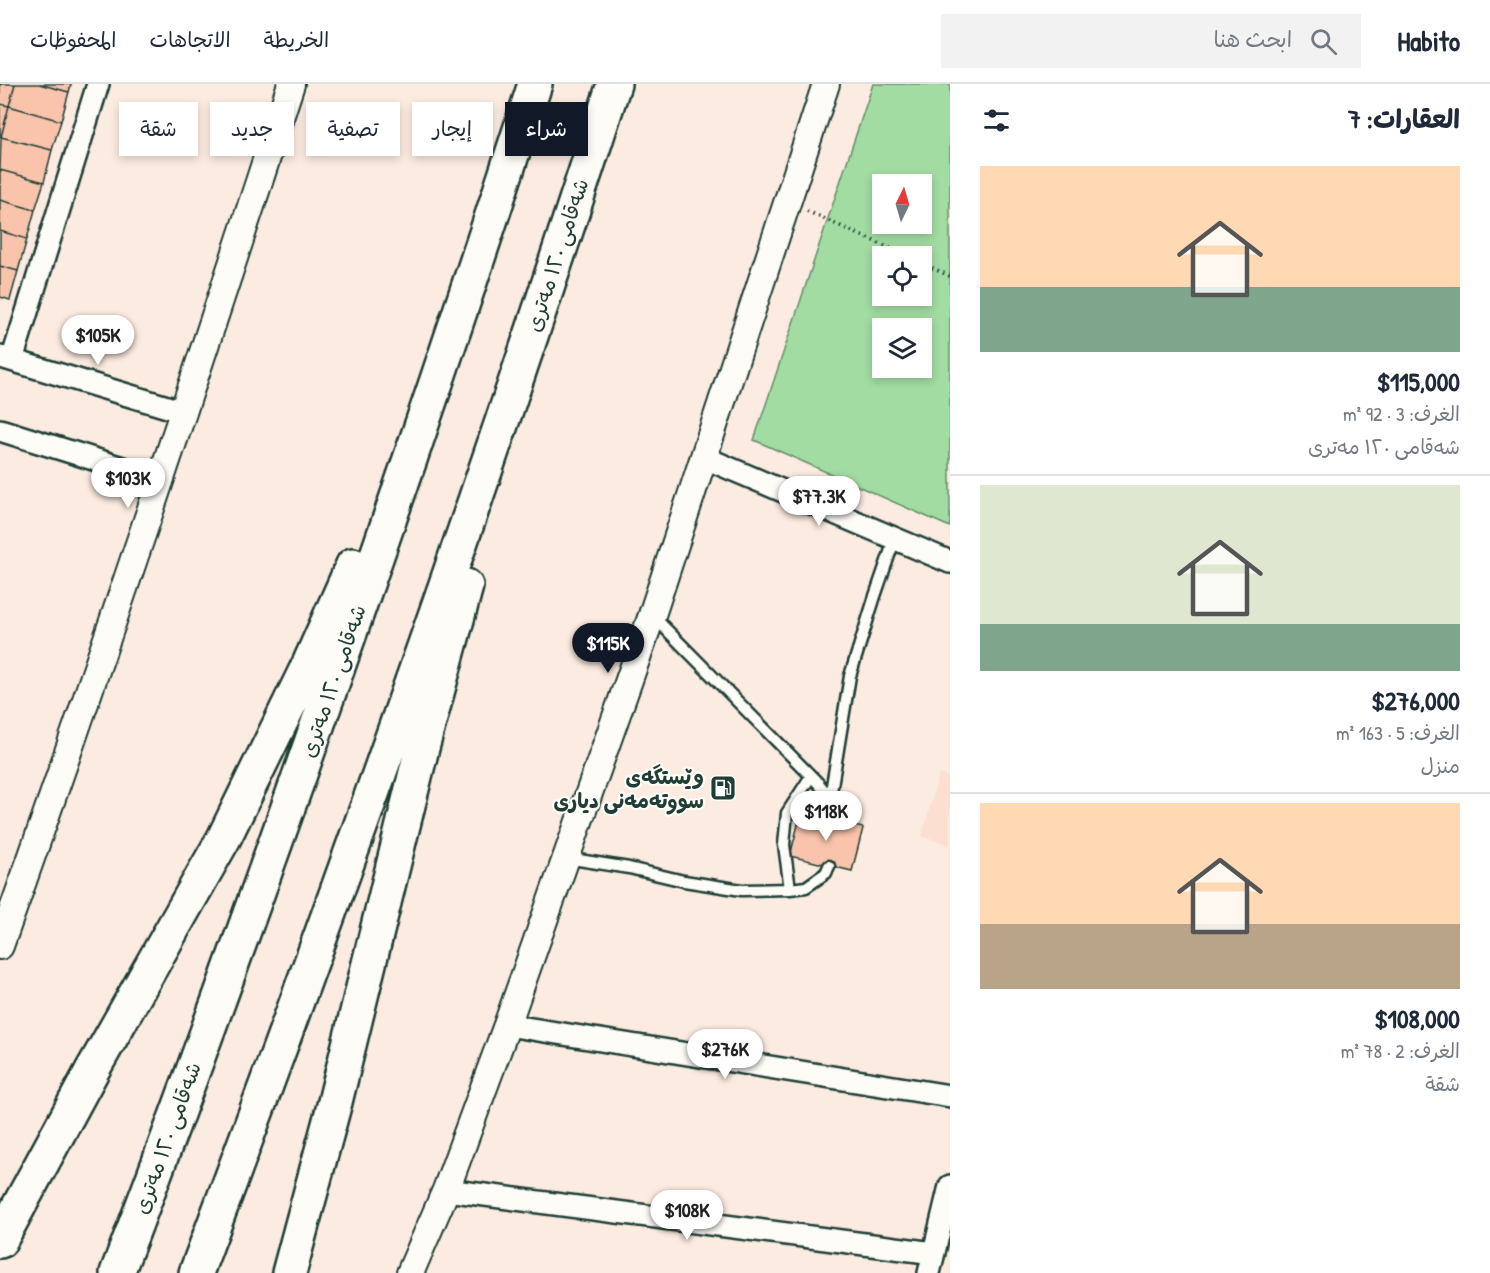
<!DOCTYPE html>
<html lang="ar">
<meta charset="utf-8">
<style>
body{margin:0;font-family:"Patrick Hand","Playpen Sans Arabic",sans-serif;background:#f2f2f3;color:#1f2937;direction:rtl;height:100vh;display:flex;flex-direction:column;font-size:22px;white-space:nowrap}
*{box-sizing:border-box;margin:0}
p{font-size:20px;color:#747a83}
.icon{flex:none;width:33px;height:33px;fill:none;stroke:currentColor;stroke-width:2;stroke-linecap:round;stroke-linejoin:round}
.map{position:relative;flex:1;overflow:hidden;direction:ltr}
.details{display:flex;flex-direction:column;background:#fff;width:540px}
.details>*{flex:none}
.hud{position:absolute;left:18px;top:18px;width:570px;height:54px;direction:rtl;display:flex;gap:12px}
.needle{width:39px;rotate:5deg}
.controls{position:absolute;left:872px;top:90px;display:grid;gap:12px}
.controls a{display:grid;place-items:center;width:60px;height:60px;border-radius:0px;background:#fff;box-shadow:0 3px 9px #0003;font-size:30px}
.price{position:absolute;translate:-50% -51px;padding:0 14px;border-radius:21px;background:#fff;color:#222;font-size:20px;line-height:39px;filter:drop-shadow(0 2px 3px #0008)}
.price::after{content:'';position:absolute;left:50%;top:36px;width:18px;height:14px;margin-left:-9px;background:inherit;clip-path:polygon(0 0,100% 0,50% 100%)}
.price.active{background:#111827;color:#fff}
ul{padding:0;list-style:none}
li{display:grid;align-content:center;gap:12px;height:318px;padding:0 30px}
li+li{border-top:2px solid #e0e1e3}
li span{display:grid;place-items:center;height:186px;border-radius:0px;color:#555}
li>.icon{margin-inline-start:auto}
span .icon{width:108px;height:108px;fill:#fffc;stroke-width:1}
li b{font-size:26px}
h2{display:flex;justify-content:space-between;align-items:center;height:72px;padding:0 30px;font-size:26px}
.pill{padding:0 21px;border-radius:0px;background:#fff;box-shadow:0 3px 9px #0003;font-size:21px;line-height:54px}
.pill.active{background:#111827;color:#fff}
header{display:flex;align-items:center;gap:36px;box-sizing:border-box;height:84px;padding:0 30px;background:#fff;border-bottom:2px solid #e0e1e3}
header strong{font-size:28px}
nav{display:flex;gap:33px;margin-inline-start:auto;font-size:21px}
.search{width:420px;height:54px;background:#f2f2f3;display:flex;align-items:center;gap:15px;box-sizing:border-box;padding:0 21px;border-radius:0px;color:#747a83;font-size:22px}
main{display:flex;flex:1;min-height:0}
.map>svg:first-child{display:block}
.built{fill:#fbdfd0}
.green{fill:#a2dca2;stroke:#608c6b;stroke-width:1.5;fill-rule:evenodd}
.building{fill:#f9c4ab;stroke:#1f3d34;stroke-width:1.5}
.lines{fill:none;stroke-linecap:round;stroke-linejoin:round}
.service-casing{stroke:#1f3d34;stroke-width:15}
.minor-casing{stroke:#1f3d34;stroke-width:26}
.tertiary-casing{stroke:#1f3d34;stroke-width:30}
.motorway-casing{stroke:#1f3d34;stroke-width:38}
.path{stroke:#1f3d34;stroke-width:4;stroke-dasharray:1.5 4.5;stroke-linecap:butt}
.service{stroke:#fdfcf7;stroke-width:10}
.minor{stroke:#fdfcf7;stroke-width:21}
.tertiary{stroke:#fdfcf7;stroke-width:26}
.motorway{stroke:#fdfcf7;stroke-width:33}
.labels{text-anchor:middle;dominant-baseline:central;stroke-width:4.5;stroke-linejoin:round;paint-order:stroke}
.street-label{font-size:21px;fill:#1f3d34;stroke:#fdfcf7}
.poi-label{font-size:21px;font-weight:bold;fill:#1f3d34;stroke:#fdfcf7;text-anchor:end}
</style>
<header>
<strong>Habito</strong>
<div class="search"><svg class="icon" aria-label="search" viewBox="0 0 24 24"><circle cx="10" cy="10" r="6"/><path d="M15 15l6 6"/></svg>ابحث هنا</div>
<nav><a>الخريطة</a><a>الاتجاهات</a><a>المحفوظات</a></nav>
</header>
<main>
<section class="details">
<h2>العقارات: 7<svg class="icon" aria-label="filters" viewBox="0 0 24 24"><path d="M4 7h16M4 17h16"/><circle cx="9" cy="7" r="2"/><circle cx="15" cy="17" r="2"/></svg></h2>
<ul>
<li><span style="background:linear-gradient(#ffd9b3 65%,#7fa58c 0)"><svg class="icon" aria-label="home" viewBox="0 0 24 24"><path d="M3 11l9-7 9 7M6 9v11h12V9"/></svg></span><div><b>$115,000</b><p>الغرف: 3 · 92 m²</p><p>شەقامی ١٢٠ مەتری</p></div></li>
<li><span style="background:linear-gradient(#dfe7d0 75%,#7fa58c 0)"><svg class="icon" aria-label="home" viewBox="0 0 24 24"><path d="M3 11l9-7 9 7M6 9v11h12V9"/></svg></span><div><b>$276,000</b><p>الغرف: 5 · 163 m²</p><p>منزل</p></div></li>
<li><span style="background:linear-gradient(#ffd9b3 65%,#b9a48a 0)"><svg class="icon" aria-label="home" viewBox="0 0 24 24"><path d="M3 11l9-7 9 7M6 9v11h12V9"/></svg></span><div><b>$108,000</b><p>الغرف: 2 · 78 m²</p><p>شقة</p></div></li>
</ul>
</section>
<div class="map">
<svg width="950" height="1189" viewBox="0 0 950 1189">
<rect width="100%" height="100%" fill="#fcebe0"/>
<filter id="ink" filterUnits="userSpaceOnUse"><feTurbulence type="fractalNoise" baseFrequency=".0167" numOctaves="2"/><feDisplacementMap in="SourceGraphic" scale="12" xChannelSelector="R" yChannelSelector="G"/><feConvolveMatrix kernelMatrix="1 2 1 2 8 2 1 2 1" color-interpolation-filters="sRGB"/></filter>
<g filter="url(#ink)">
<path class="built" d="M939,690l11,3v68l-28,-9z"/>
<path class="green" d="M873,0h77v443l-196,-87zM882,100h39v40h-39zM882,172h39v40h-39zM882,244h39v40h-39z"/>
<path class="building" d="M0,0h15l-6,22 -9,-2z
M15,0h24l30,8 -8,29 -52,-15z
M39,0h32l-2,8z
M0,20l9,2 -8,31 -1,-1z
M9,22l52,15 -9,29 -51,-13z
M1,53l51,13 -8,32 -44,-12z
M0,86l44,12 -9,28 -35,-10z
M0,116l35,10 -8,29 -27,-8z
M0,147l27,8 -9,32 -18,-5z
M0,182l18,5 -8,29 -10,-3z
M801,729l62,15 -11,43 -62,-15z"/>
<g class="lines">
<defs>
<path id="service" d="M652,531l166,168c10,12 18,23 21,39
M830,714l20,-122 25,-80 20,-58
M566,774l63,10 55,13 58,9 48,-1 16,-2 20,-14 3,-7
M790,805l-6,-44 3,-32 24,-37"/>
<path id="minor" d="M1,273l183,55
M12,276l86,-276
M0,346l161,50
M703,373l247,105
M507,941l443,71
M446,1106l488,63
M929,1189l21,-87"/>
<path id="tertiary" d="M0,862c102,-286 197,-574 291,-862
M410,1189l36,-83 61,-165 145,-410 174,-531"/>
<path id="motorway" d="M0,1157l93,-172 131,-231 86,-176 43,-97
M117,1189c75,-195 145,-392 215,-589 70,-199 138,-399 203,-600
M196,1189c148,-393 289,-789 418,-1189
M289,1189l46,-171 87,-354 44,-162"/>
</defs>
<use href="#service" class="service-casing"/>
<use href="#minor" class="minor-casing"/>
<use href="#tertiary" class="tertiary-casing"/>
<use href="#motorway" class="motorway-casing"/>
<path class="path" d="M807,127l100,45
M921,179l29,13"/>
<use href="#service" class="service"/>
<use href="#minor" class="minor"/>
<use href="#tertiary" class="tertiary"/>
<use href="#motorway" class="motorway"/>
</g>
</g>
<defs>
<symbol id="fuel-square" viewBox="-11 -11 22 22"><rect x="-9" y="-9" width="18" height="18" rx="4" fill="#1f3d34" stroke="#fdfcf7"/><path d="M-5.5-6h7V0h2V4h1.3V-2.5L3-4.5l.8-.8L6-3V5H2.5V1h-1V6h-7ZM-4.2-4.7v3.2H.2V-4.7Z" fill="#fff"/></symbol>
</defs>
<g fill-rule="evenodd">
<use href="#fuel-square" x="708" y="689" width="30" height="30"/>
</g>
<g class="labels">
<g class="street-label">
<text transform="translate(557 171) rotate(-72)">شەقامی ١٢٠ مەتری</text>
<text transform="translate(333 597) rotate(-71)">شەقامی ١٢٠ مەتری</text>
<text transform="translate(167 1054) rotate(-70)">شەقامی ١٢٠ مەتری</text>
</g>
<g class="poi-label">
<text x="704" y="692">وێستگەی<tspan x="704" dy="24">سووتەمەنی دیاری</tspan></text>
</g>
</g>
</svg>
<div class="controls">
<a><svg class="needle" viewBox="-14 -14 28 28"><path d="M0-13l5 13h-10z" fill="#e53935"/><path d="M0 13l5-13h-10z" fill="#747a83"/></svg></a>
<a><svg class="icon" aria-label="locate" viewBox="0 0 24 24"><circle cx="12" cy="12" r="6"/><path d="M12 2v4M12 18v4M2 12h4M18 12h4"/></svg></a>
<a><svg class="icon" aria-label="layers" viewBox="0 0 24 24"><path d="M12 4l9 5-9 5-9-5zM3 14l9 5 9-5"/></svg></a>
</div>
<b class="price" style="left:98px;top:282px">$105K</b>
<b class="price" style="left:128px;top:425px">$103K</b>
<b class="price" style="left:819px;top:443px">$77.3K</b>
<b class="price active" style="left:608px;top:590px">$115K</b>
<b class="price" style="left:826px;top:758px">$118K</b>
<b class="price" style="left:725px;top:996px">$276K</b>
<b class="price" style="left:687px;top:1157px">$108K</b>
<div class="hud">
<a class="pill active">شراء</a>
<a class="pill">إيجار</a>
<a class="pill">تصفية</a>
<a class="pill">جديد</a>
<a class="pill">شقة</a>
</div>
</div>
</main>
